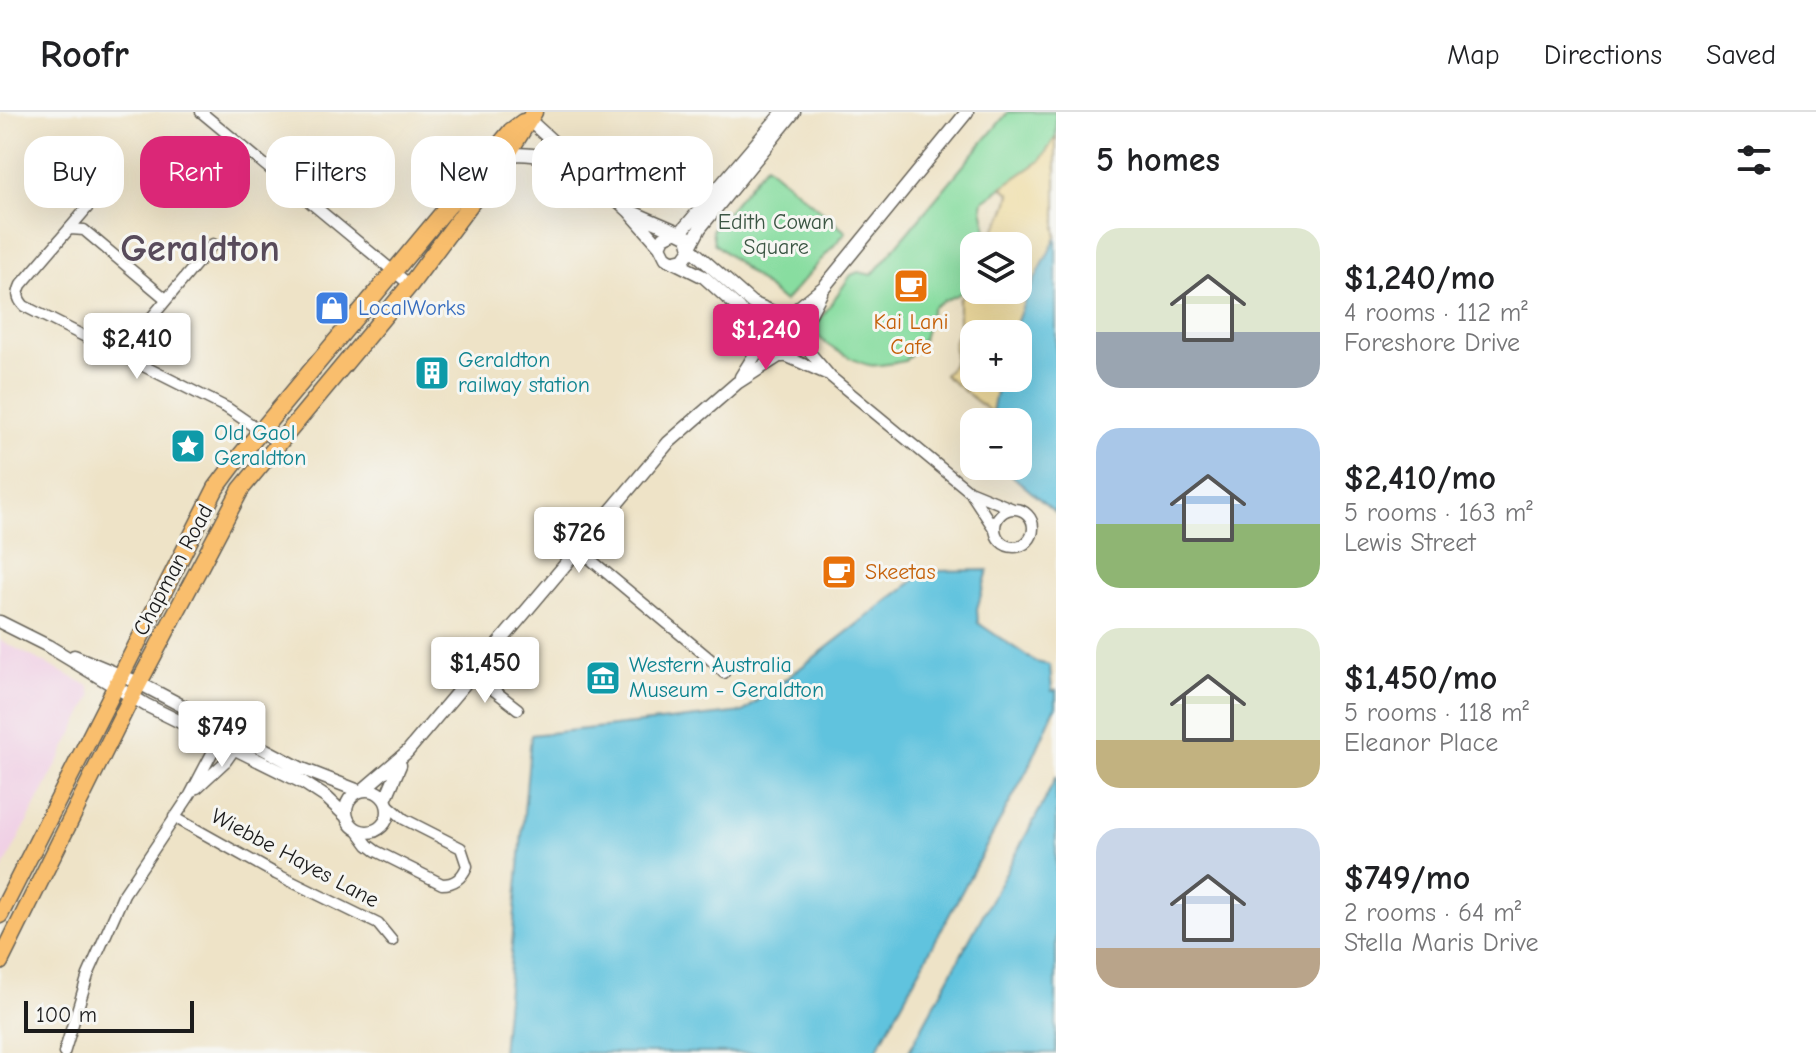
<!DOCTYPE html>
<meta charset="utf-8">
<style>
body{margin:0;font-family:"Comic Neue",sans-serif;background:#f6f6f6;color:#202124;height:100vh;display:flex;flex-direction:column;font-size:30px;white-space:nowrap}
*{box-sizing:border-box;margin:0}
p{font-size:26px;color:#757577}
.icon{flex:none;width:44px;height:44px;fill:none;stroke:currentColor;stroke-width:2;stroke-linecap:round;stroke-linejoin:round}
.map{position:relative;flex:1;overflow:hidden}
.drawer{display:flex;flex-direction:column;background:#fff;width:760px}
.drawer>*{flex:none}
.top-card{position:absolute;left:24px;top:24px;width:760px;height:72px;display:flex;gap:16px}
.tools{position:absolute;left:960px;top:120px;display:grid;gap:16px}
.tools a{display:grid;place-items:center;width:72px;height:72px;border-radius:16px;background:#fff;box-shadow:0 8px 32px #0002;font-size:40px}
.scale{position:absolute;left:24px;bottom:20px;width:170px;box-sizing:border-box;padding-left:8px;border:4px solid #1c1c1c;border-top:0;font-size:22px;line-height:28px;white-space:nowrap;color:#1c1c1c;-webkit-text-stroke:6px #f6f6f2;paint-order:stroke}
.price{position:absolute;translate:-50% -68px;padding:0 18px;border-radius:8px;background:#fff;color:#222;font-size:26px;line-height:52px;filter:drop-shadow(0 2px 4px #0008)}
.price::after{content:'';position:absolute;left:50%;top:48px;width:24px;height:18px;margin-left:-12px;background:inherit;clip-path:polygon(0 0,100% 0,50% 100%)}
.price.current{background:#db2777;color:#fff}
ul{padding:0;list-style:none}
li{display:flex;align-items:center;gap:24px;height:200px;padding:0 40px}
li span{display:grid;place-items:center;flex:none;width:224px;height:160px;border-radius:24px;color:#555}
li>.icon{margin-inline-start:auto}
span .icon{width:96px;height:96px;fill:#fffc;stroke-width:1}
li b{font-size:34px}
h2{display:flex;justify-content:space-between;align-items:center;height:96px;padding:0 40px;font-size:34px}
.pill{padding:0 28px;border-radius:24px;background:#fff;box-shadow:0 8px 32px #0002;font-size:28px;line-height:72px}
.pill.current{background:#db2777;color:#fff}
header{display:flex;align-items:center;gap:48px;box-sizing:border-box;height:112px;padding:0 40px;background:#fff;border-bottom:2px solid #e0e0e0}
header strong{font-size:38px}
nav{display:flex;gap:44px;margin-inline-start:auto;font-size:28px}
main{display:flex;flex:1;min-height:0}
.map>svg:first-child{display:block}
.built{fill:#f0d0e5}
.green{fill:#88dda0;stroke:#527c5e;stroke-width:2}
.sand{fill:#eeda9e;stroke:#857b5d;stroke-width:2}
.water{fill:#60c3de;stroke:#3e707d;stroke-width:2}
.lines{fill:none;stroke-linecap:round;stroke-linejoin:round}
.minor-casing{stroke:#666258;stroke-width:13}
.tertiary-casing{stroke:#666258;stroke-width:15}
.primary-casing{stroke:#666258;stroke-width:19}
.minor{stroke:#fff;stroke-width:10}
.tertiary{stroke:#fff;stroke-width:12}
.primary{stroke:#f9be6d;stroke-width:16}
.labels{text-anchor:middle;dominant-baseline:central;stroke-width:6;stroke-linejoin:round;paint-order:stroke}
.park-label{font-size:22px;fill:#3c5644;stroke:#f6f6f2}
.shop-label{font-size:22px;fill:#366cbe;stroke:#f6f6f2;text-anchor:start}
.food-label{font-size:22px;fill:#c56008;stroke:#f6f6f2}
.culture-label{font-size:22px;fill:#0d838f;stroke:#f6f6f2;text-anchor:start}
.street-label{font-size:22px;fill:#1c1c1c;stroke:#f6f6f2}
.town-label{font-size:38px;font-weight:bold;fill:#584b5b;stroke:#f6f6f2}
</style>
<header>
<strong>Roofr</strong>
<nav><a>Map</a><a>Directions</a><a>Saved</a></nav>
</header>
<main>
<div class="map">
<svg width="1056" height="941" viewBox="0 0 1056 941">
<rect width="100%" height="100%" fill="#f6f6f2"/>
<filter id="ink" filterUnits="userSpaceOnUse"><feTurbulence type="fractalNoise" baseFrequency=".0125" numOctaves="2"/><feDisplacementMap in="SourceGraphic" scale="16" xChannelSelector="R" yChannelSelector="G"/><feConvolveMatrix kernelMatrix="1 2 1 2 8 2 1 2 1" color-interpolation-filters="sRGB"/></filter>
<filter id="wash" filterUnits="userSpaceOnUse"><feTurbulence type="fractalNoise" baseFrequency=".006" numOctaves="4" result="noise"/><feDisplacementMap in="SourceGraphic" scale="32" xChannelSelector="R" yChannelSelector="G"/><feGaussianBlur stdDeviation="1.8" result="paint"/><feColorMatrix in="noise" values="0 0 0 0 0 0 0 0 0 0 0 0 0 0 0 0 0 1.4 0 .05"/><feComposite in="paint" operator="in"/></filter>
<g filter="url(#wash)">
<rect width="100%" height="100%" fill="#eee3c7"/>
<path class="built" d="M0,528l89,46 3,10 -92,179z"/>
<path class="green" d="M1008,0h48v25l-16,24 -57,40c-3,10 2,15 3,25 1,6 -1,14 -2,20h-10c0,18 4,36 -14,47 -9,6 -20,7 -28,15l-9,31 -18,22c-30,5 -33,9 -60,-6 -11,-6 -18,-9 -26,-18v-16l32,-46 7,-3 14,3z
M766,53l80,67 -62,70 -70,-59 -2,-13z"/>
<path class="sand" d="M1056,25v101l-44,96h-38v44h25l-7,35 -48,-38 10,-12v-20l5,-17v-26l15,-23v13h44v-44h-34l1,-3c12,-16 22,-30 25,-50l-8,-6 38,-26z"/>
<path class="water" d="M1056,126v275l-46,-39 5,-8h3v-44h-15l-11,-9 7,-35h19v-44h-6l15,-39z
M988,458l-11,39 1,14 58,39 14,3 2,26 4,-1v16l-26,59 -155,288h-373l29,-318 212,-23 177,-136h11l7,-5z
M1056,664v277h-148l137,-253z"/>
</g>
<g filter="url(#ink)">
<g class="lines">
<defs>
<path id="minor" d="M201,0l209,173
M117,61l-96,112c-4,9 -4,13 3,21l203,102 50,34
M71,117l13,1 82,69
M801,230l30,35 138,114 44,18
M121,242l92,-110
M785,244l41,18
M972,383l23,35
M995 416a19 19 0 1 1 38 0a19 19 0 1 1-38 0Z
M578,437l132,110 14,14
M473,562l45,35
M197,676l29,-27 17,-24
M174,705l102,57 102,50 14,17
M357,718l11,15 8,6 66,33c13,0 20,-6 25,-18l-6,-18 -57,-29 -16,-14
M64,941l24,-78 36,-81 66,-99 32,-61"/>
<path id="tertiary" d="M528,7l101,92 31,35
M507,43c31,-3 45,4 72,17
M632,100l44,19
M681,120l102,-120
M691,133l9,-17 94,-116
M691,137l61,54 30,13
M675,149l9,-2 7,-10 -3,-12 -12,-6 -12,6 -4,9 6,12 38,19 59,53
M762 224a20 20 0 1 1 40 0a20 20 0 1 1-40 0Z
M787,205l37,-30 143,-175
M801,219l20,-38
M741,265l22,-35
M0,510l48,24 98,59 158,78 23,15 19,18
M74,544l65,27 161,85 59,23
M364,677l43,-37 261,-309 69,-60 42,-27
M346 699a21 21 0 1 1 42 0a21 21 0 1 1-42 0Z
M385,688l15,-35"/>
<path id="primary" d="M0,803l216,-427 24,-32 271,-325 12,-9
M0,850l132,-266 109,-207 169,-204 97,-130 27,-43"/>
</defs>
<use href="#minor" class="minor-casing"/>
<use href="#tertiary" class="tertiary-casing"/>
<use href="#primary" class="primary-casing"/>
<use href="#minor" class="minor"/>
<use href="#tertiary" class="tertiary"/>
<use href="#primary" class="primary"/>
</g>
</g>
<defs>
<symbol id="cafe-square" viewBox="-11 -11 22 22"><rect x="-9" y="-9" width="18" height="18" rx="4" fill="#e8710a" stroke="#f6f6f2"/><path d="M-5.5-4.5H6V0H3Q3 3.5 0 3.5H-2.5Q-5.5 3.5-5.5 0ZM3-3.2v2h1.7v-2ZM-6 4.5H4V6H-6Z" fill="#fff"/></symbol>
<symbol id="shop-square" viewBox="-11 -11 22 22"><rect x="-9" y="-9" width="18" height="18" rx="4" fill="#3f7fe0" stroke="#f6f6f2"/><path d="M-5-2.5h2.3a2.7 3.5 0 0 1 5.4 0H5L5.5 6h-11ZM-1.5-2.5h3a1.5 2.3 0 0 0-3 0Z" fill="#fff"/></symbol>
<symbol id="building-square" viewBox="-11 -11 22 22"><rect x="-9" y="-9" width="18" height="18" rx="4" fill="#0f9aa8" stroke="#f6f6f2"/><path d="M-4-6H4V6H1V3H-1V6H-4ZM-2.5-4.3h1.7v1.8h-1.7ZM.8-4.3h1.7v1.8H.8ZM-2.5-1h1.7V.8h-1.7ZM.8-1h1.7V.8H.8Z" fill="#fff"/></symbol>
<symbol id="sight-square" viewBox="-11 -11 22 22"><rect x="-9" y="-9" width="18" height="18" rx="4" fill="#0f9aa8" stroke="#f6f6f2"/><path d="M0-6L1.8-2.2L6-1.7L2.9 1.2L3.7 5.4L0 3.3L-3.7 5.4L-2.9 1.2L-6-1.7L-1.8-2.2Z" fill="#fff"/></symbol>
<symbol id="museum-square" viewBox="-11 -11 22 22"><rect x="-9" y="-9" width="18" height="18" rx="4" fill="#0f9aa8" stroke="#f6f6f2"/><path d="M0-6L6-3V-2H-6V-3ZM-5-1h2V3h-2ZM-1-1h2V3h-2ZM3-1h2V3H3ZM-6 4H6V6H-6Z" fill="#fff"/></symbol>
</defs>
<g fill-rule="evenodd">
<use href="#cafe-square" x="891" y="154" width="40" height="40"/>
<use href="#shop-square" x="312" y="176" width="40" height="40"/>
<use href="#building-square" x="412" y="241" width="40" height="40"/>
<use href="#sight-square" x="168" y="314" width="40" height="40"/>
<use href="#cafe-square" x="819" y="440" width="40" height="40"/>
<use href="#museum-square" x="583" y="546" width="40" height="40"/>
</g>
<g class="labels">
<g class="park-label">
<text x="776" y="110">Edith Cowan<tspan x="776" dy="25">Square</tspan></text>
</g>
<g class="shop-label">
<text x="358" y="196">LocalWorks</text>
</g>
<g class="food-label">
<text x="911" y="210">Kai Lani<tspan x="911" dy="25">Cafe</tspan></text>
<text x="865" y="460" text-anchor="start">Skeetas</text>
</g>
<g class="culture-label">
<text x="458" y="248">Geraldton<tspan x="458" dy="25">railway station</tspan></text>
<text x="214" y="321">Old Gaol<tspan x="214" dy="25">Geraldton</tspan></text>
<text x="629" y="553">Western Australia<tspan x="629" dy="25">Museum - Geraldton</tspan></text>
</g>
<g class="street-label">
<text transform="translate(173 458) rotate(-62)">Chapman Road</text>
<text transform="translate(295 746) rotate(28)">Wiebbe Hayes Lane</text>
</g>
<g class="town-label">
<text x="200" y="137">Geraldton</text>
</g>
</g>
</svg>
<div class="tools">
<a><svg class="icon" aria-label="layers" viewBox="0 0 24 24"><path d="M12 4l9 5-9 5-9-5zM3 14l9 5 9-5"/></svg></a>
<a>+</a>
<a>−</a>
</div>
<div class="scale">100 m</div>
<b class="price current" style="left:766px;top:260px">$1,240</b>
<b class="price" style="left:137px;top:269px">$2,410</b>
<b class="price" style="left:579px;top:463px">$726</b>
<b class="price" style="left:485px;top:593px">$1,450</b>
<b class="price" style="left:222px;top:657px">$749</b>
<div class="top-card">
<a class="pill">Buy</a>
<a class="pill current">Rent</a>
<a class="pill">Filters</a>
<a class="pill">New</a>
<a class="pill">Apartment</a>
</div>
</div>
<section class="drawer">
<h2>5 homes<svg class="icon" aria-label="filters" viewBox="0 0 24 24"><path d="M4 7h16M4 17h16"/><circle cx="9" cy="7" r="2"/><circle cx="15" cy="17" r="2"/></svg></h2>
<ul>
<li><span style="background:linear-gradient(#dfe7d0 65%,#9aa5b1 0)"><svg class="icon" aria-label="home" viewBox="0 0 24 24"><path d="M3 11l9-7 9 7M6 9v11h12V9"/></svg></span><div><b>$1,240/mo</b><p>4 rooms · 112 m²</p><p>Foreshore Drive</p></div></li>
<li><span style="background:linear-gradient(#a9c7e8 60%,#8fb573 0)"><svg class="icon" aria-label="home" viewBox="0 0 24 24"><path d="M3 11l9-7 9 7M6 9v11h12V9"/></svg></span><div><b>$2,410/mo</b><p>5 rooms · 163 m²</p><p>Lewis Street</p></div></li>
<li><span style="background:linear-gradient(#dfe7d0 70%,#c2b280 0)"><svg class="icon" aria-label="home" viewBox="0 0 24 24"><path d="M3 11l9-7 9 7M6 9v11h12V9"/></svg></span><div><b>$1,450/mo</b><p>5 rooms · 118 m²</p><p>Eleanor Place</p></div></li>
<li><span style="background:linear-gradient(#c9d6e8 75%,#b9a48a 0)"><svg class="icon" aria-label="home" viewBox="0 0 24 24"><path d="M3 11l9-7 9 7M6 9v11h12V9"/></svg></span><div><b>$749/mo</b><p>2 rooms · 64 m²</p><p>Stella Maris Drive</p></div></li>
</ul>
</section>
</main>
